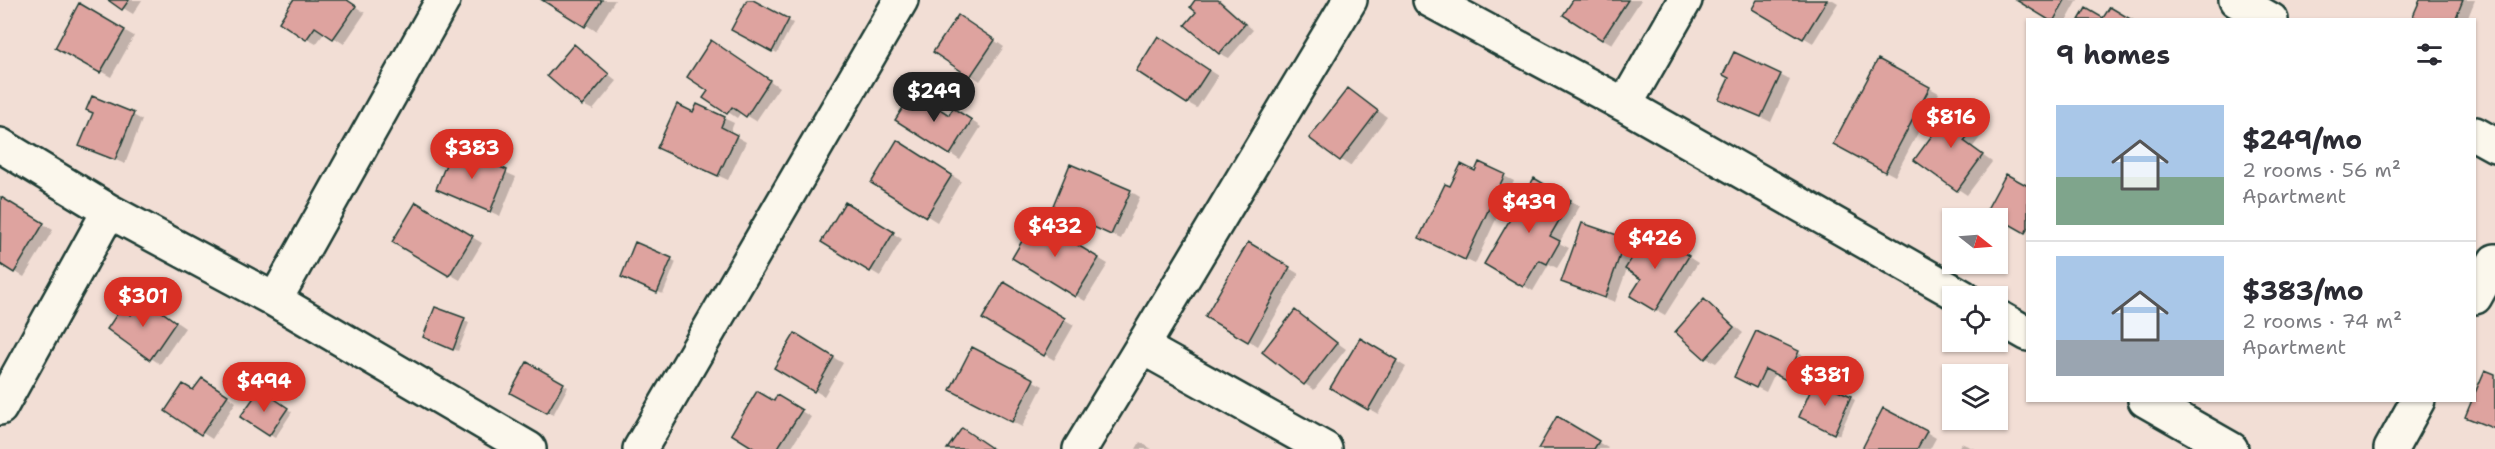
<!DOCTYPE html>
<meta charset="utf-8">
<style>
body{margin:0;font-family:"Shantell Sans",sans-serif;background:#f2f2f3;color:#2b2b33;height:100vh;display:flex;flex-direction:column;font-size:22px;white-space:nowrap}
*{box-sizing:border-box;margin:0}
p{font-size:20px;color:#7c7c81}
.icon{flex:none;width:33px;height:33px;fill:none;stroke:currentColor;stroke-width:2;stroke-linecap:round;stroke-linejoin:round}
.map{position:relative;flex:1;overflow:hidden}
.panel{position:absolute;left:2026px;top:18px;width:450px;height:384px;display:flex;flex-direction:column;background:#fff;border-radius:0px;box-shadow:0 2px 4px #0004}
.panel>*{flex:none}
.needle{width:39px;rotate:107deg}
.tools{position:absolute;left:1942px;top:208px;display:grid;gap:12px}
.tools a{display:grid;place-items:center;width:66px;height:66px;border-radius:0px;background:#fff;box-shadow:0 2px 4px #0004;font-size:30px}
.price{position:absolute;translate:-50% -51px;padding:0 14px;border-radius:21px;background:#d93025;color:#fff;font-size:20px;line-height:39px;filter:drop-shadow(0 2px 3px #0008)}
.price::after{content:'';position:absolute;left:50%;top:36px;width:18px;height:14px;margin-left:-9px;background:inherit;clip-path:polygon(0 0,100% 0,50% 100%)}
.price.active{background:#222;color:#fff}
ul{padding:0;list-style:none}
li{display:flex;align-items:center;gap:18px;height:150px;padding:0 30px}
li+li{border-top:2px solid #e1e1e2}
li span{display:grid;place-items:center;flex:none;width:168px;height:120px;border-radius:0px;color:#555}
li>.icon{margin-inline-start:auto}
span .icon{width:72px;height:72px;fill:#fffc;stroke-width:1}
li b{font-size:26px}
h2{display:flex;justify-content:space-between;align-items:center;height:72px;padding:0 30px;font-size:26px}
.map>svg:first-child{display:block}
.shadow{fill:#0003}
.building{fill:#dea39f;stroke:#1f3d34;stroke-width:1.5}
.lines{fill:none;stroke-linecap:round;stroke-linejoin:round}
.minor-casing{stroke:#1f3d34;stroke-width:38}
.minor{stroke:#fbf7ec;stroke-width:33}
</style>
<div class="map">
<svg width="2495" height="449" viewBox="0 0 2495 449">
<rect width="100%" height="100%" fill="#f2ded5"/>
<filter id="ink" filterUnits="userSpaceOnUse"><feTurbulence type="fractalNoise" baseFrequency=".0167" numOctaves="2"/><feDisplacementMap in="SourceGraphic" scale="12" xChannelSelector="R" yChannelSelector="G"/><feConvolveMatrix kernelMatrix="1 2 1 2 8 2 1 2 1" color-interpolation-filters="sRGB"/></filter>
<g filter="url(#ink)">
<path class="shadow" d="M110,0h32l-9,14z
M295,0h51l19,13 -21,31 -19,-12 -9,12 -9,-5z
M545,0h70l-19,31z
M749,0l44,23 -16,30 -44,-24z
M1197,0h23l33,30 -24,28 -10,-5 -21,-41z
M1575,0h66l-29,44 -9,-5z
M1759,0h74l5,3 -25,40 -59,-35z
M2018,0h60l-11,20h-15z
M2421,0h54l-8,20h-45z
M80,5l54,31 -23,41 -54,-30z
M968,22l36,25 -24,34 -45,-30z
M1168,44l50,32 -21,32 -9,-5z
M574,46l43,35 -24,29 -10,-5z
M721,47l58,40 -23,34 -15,-9 -4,6 -9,-6 -18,-21z
M1879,61l60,32 -44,83 -51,-27z
M1780,75l10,5 -19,42 -40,-19v-25z
M1348,89l39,28 -37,49 -9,-6z
M1955,105l32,23 -15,20 20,14 -25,33 -9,-6z
M698,106l36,17 -4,10 16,9 -18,38 -60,-27z
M95,113l38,2 9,5 -17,44 -44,-19z
M963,115l18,12 -21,33 -63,-41z
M907,147l54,34 -24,41 -64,-40z
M454,149l62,28 -16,39 -62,-28z
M1480,164l34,17 -39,83 -44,-21 20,-55 25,-15z
M1535,180l45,26 -21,37 10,5 -12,20 -8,-4 -16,27 -47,-27z
M1130,191l10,6 -19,42 -58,-26z
M2,199l51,31 -29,47 -24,-14z
M417,204l65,39 -22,37 -66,-38z
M845,204l57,35 -22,37 -57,-34z
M1036,221l72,43 -23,37 -71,-43z
M1583,225l52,20 -6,18 30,-25 39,25 -33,52 -9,-5 -13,-32 -16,-9 -12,33 -52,-20z
M1248,244l51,30 -41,72 -51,-30z
M671,259l5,3 -13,32 -36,-14z
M1004,284l70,41 -20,35 -70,-42z
M1704,301l39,32 -27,30 -10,-5z
M153,306l32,22 -25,36 -9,-6 -19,-42z
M1295,312l51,37 -32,41 -9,-6z
M464,320l5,3 -11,28 -29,-12z
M1757,333l51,25 -12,26 -21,-11 -9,19 -20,-10z
M795,335l48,28 -19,33 -48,-28z
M1360,340l46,27 -28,47 -46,-27z
M972,349l71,37 -21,41 -61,-32z
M527,364l41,23 -15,28 -41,-23z
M212,385l24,17 -24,37 -45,-29 27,-18z
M265,393l27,19 -17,26 -5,-3z
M778,397l33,20 -21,32h-32z
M1850,397l5,3 -16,35 -33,-15z
M1557,418l51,30 -1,1h-68z
M1926,432l10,6 -6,11h-66z
M1140,442l10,6 2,1h-16z
M1961,443l14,6h-17z"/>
<path class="building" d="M108,0h21l-7,10z
M293,0h54l9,6 -23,33 -18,-12 -9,13 -27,-18z
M542,0h60l-17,27z
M747,0h6l36,19 -17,33 -41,-22z
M1195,0h23l27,24 -26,30 -34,-29 11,-13 -6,-5z
M1573,0h55l-26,40 -39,-25z
M1757,0h70l-24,39 -51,-30z
M2016,0h49l-11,20h-5z
M2420,0h43l-8,20h-34l-8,-4z
M79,3l46,27 -25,43 -45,-25z
M2110,7l22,13h-53l7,-12 17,10z
M958,15l37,25 -25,37 -37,-25z
M1158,36l51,34 -22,34 -51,-33z
M711,40l59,40 -24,37 -14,-10 -5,7 -24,-16 5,-7 -21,-14z
M574,44l35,30 -27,32 -35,-30z
M1734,52l47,22 -20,43 -42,-18 10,-21 -6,-3z
M1878,59l52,28 -45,85 -52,-28z
M1348,88l30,23 -38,50 -31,-23z
M913,92l36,23 4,-7 19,12 -22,35 -55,-35z
M92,96l42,17 -19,47 -36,-14 14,-33 -7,-3z
M677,104l16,8 4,-8 28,13 -4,10 16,8 -19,41 -61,-28z
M1955,104l24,17 -15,20 19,14 -26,36 -43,-31z
M897,140l55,35 -26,42 -55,-34z
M453,147l54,23 -17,42 -54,-23z
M1479,162l26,12 -40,86 -46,-22 26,-54 5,2 11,-22 14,7z
M1070,164l61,26 -20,45 -59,-27z
M2006,174l22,12v42l-3,5 -39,-22z
M1534,178l37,22 -21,36 10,5 -13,23 -8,-4 -16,27 -39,-23z
M1,197l43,26 -30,50 -14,-9z
M416,202l57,34 -24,40 -57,-34z
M845,202l49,30 -24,40 -49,-30z
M1035,219l64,39 -24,39 -63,-39z
M1582,223l44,15 -21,60 -44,-16z
M1649,231l40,25 -34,55 -25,-15 11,-17 -16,-10z
M635,242l37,16 -15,35 -36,-16z
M1248,242l42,25 -42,75 -43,-25z
M1004,282l61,36 -21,38 -62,-37z
M143,298l33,24 -26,38 -43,-31 14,-21 10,7z
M1704,299l30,28 -29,32 -30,-27z
M435,307l30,11 -12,32 -30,-13z
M1295,310l42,33 -33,42 -42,-33z
M1756,331l43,20 -13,29 -21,-11 -9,19 -22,-11z
M795,333l39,24 -20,35 -40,-24z
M1360,338l37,22 -29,50 -38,-22z
M972,347l62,32 -22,43 -62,-32z
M527,362l37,21 -17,30 -37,-20z
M2485,370l10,4v55l-30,-12 7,-17h3v-7z
M202,378l26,17 -27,40 -36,-24 18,-27 10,6z
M1815,380l36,16 -17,38 -35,-17z
M260,389l28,19 -19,28 -29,-19z
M757,391l17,10 3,-6 25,15 -25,39h-22l-24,-15z
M1883,408l44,23 -10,18h-55z
M1557,416l42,25 -5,8h-56z
M962,428l31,21h-46z"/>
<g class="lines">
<defs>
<path id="minor" d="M1430,0l195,105 338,192
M2236,0l35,20
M1625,105l60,-105
M2475,134l20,11
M0,145l109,66 166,89 254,149
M2475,297l20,-36
M275,300l168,-300
M1998,317l30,17
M1142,347l208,-347
M2145,400l86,49
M0,408l109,-197
M640,449l261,-449
M1080,449l62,-102 183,102
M2391,449l27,-49"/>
</defs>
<use href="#minor" class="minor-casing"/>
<use href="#minor" class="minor"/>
</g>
</g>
</svg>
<div class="tools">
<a><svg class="needle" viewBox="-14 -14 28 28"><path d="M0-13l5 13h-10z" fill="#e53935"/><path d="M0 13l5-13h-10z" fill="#7c7c81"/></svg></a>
<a><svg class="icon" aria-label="locate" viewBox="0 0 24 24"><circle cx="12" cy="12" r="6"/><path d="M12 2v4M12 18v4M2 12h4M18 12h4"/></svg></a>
<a><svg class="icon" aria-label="layers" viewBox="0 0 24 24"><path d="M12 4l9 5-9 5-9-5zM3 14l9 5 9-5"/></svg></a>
</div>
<b class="price active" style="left:934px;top:123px">$249</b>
<b class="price" style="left:1951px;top:149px">$816</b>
<b class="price" style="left:472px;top:180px">$383</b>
<b class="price" style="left:1529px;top:234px">$439</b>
<b class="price" style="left:1055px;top:258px">$432</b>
<b class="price" style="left:1655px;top:270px">$426</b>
<b class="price" style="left:143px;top:328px">$301</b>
<b class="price" style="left:1825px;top:407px">$381</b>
<b class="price" style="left:264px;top:413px">$494</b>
<section class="panel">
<h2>9 homes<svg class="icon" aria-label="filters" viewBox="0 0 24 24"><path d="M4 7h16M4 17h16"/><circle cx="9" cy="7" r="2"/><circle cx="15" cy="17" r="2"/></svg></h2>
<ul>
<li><span style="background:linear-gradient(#a9c7e8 60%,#7fa58c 0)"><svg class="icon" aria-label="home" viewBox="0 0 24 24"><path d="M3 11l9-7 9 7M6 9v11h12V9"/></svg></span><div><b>$249/mo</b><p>2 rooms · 56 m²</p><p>Apartment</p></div></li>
<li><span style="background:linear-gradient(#a9c7e8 70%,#9aa5b1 0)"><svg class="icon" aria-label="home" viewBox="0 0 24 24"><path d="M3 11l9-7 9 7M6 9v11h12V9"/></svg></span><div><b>$383/mo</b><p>2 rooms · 74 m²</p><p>Apartment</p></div></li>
</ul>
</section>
</div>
